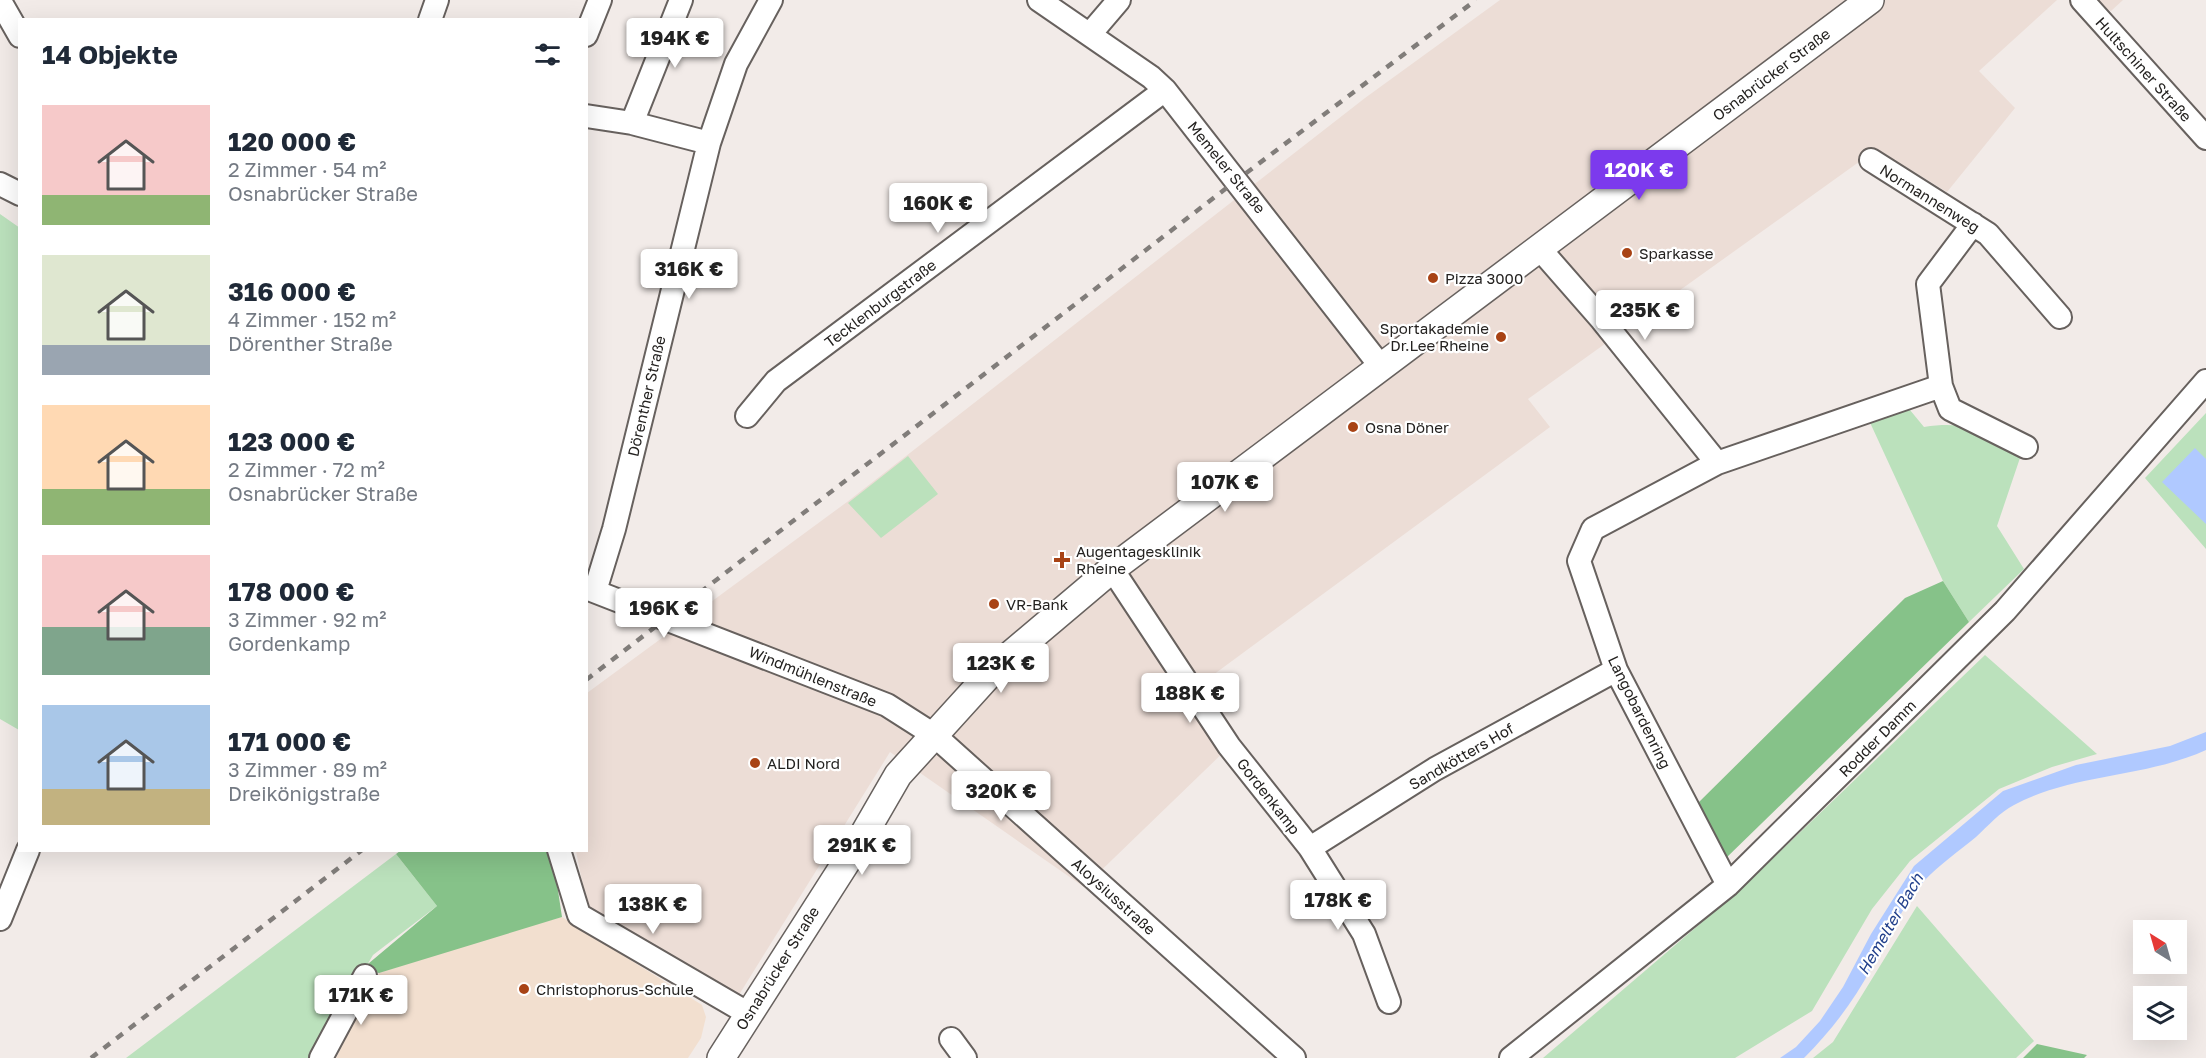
<!DOCTYPE html>
<html lang="de">
<meta charset="utf-8">
<style>
body{margin:0;font-family:"Golos Text",sans-serif;background:#f2f2f3;color:#1f2937;height:100vh;display:flex;flex-direction:column;font-size:22px;white-space:nowrap}
*{box-sizing:border-box;margin:0}
p{font-size:20px;color:#747a83}
.icon{flex:none;width:33px;height:33px;fill:none;stroke:currentColor;stroke-width:2;stroke-linecap:round;stroke-linejoin:round}
.map{position:relative;flex:1;overflow:hidden}
.side{position:absolute;left:18px;top:18px;width:570px;height:834px;display:flex;flex-direction:column;background:#fff;border-radius:0px;box-shadow:0 6px 24px #0002}
.side>*{flex:none}
.needle{width:39px;rotate:323deg}
.controls{position:absolute;left:2133px;top:920px;display:grid;gap:12px}
.controls a{display:grid;place-items:center;width:54px;height:54px;border-radius:0px;background:#fff;box-shadow:0 6px 24px #0002;font-size:30px}
.price{position:absolute;translate:-50% -51px;padding:0 14px;border-radius:6px;background:#fff;color:#222;font-size:20px;line-height:39px;filter:drop-shadow(0 2px 3px #0008)}
.price::after{content:'';position:absolute;left:50%;top:36px;width:18px;height:14px;margin-left:-9px;background:inherit;clip-path:polygon(0 0,100% 0,50% 100%)}
.price.current{background:#7c3aed;color:#fff}
ul{padding:0;list-style:none}
li{display:flex;align-items:center;gap:18px;height:150px;padding:0 24px}
li span{display:grid;place-items:center;flex:none;width:168px;height:120px;border-radius:0px;color:#555}
li>.icon{margin-inline-start:auto}
span .icon{width:72px;height:72px;fill:#fffc;stroke-width:1}
li b{font-size:26px}
h2{display:flex;justify-content:space-between;align-items:center;height:72px;padding:0 24px;font-size:26px}
.map>svg:first-child{display:block}
.built{fill:#ecddd6}
.education{fill:#f2dfcf}
.green{fill:#bbe1bc}
.forest{fill:#86c289}
.water{fill:#b0c9ff}
.lines{fill:none;stroke-linecap:round;stroke-linejoin:round}
.minor-casing{stroke:#67615e;stroke-width:26}
.major-casing{stroke:#67615e;stroke-width:30}
.minor{stroke:#fff;stroke-width:22}
.major{stroke:#fff;stroke-width:27}
.rail{stroke:#817d7a;stroke-width:4.5;stroke-dasharray:8 8;stroke-linecap:butt}
.poi-dot{fill:#a84315;stroke:#fff;stroke-width:2}
.labels{text-anchor:middle;dominant-baseline:central;stroke-width:4.5;stroke-linejoin:round;paint-order:stroke}
.street-label{font-size:15px;fill:#242220;stroke:#fff}
.poi-label{font-size:15px;fill:#242220;stroke:#fff;text-anchor:start}
.water-label{font-size:16px;font-style:italic;fill:#23418c;stroke:#fff}
</style>
<div class="map">
<svg width="2206" height="1058" viewBox="0 0 2206 1058">
<rect width="100%" height="100%" fill="#f2ebe8"/>
<path class="built" d="M1500,0h557l-78,71 36,37 -68,84 -70,-43 -349,250 22,28 -356,262 38,55 -148,143 -194,-135 -153,246 -149,-87 -12,-60 10,-1 1,-157 260,-191 518,-404z
M2075,0h48l-12,11z"/>
<path class="education" d="M562,917l140,88 4,12 -5,21 -13,20h-352l43,-85 110,-36z"/>
<path class="green" d="M0,214l20,14 -1,502 -19,-11z
M1905,404l19,23c44,-7 61,5 98,25l-25,74 27,43 -55,53 -26,-41 -76,-165z
M2206,413v136l-61,-71z
M908,456l30,38 -57,44 -33,-35z
M1985,655l112,99 -45,13 -53,22 -89,72 -38,48 -60,102 -77,47h-192l199,-170z
M396,854l41,52 -64,49 -61,103h-186z
M1917,906l117,135 -18,17h-203l20,-16z"/>
<path class="forest" d="M1943,581l26,41 -245,238 -28,-55 209,-207z
M400,851h152l10,66 -183,56 -17,-4 75,-63 -41,-52z
M2037,1044l50,11 -3,3h-61z"/>
<path class="water" d="M2195,448l11,11v65l-44,-42z
M2206,732v18c-61,28 -132,23 -192,55 -14,7 -26,21 -38,32 -17,14 -37,28 -52,44 -22,25 -35,57 -52,86 -18,34 -41,64 -68,91h-24l16,-11 24,-26 23,-34 28,-53 43,-68 89,-75 73,-26 94,-19z"/>
<g class="lines">
<defs>
<path id="minor" d="M1039,0l112,77 14,13 217,278
M2082,0l124,138
M0,1l20,35
M430,20l7,-20
M1090,34l29,-34
M586,35l14,-35
M586,116l46,7 77,20
M632,123l49,-123
M1871,160l117,74 72,83
M0,184l20,10
M1539,248l63,72 115,143
M1941,386l9,23 76,38
M747,416l29,-35 389,-291
M1112,569l117,177 81,102 54,86 25,68
M586,588l301,117 47,30 360,323
M595,591l19,-62 95,-386 27,-79 35,-64
M1310,848l125,-79 181,-99
M559,850l20,65 170,99
M1728,885l-112,-215 -37,-109 14,-32 124,-66 224,-77 -13,-102 45,-60
M0,919l28,-69
M951,1039l14,19
M321,1058l44,-82
M1511,1058l217,-173 277,-274 201,-230"/>
<path id="major" d="M721,1058l140,-219 37,-64 98,-108 116,-98 758,-569"/>
</defs>
<use href="#minor" class="minor-casing"/>
<use href="#major" class="major-casing"/>
<use href="#minor" class="minor"/>
<use href="#major" class="major"/>
<path class="rail" d="M586,680l651,-500 239,-180
M91,1058l271,-208"/>
</g>
<g class="poi-dot">
<circle cx="1627" cy="253" r="6"/>
<circle cx="1433" cy="278" r="6"/>
<circle cx="1501" cy="337" r="6"/>
<circle cx="1353" cy="427" r="6"/>
<path d="M1059 551h6v6h6v6h-6v6h-6v-6h-6v-6h6z"/>
<circle cx="994" cy="604" r="6"/>
<circle cx="755" cy="763" r="6"/>
<circle cx="524" cy="989" r="6"/>
</g>
<g class="labels">
<g class="street-label">
<text transform="translate(2144 69) rotate(48)">Hultschiner Straße</text>
<text transform="translate(1771 74) rotate(-37)">Osnabrücker Straße</text>
<text transform="translate(1227 167) rotate(51)">Memeler Straße</text>
<text transform="translate(1930 198) rotate(32)">Normannenweg</text>
<text transform="translate(880 303) rotate(-37)">Tecklenburgstraße</text>
<text transform="translate(646 396) rotate(-77)">Dörenther Straße</text>
<text transform="translate(813 676) rotate(22)">Windmühlenstraße</text>
<text transform="translate(1640 712) rotate(64)">Langobardenring</text>
<text transform="translate(1877 738) rotate(-45)">Rodder Damm</text>
<text transform="translate(1461 756) rotate(-30)">Sandkötters Hof</text>
<text transform="translate(1269 796) rotate(52)">Gordenkamp</text>
<text transform="translate(1114 896) rotate(42)">Aloysiusstraße</text>
<text transform="translate(777 968) rotate(-58)">Osnabrücker Straße</text>
</g>
<g class="poi-label">
<text x="1639" y="253">Sparkasse</text>
<text x="1445" y="278">Pizza 3000</text>
<text x="1489" y="328" text-anchor="end">Sportakademie<tspan x="1489" dy="17">Dr.Lee Rheine</tspan></text>
<text x="1365" y="427">Osna Döner</text>
<text x="1076" y="551">Augentagesklinik<tspan x="1076" dy="17">Rheine</tspan></text>
<text x="1006" y="604">VR-Bank</text>
<text x="767" y="763">ALDI Nord</text>
<text x="536" y="989">Christophorus-Schule</text>
</g>
<g class="water-label">
<text transform="translate(1890 924) rotate(-60)">Hemelter Bach</text>
</g>
</g>
</svg>
<div class="controls">
<a><svg class="needle" viewBox="-14 -14 28 28"><path d="M0-13l5 13h-10z" fill="#e53935"/><path d="M0 13l5-13h-10z" fill="#747a83"/></svg></a>
<a><svg class="icon" aria-label="layers" viewBox="0 0 24 24"><path d="M12 4l9 5-9 5-9-5zM3 14l9 5 9-5"/></svg></a>
</div>
<b class="price" style="left:675px;top:69px">194K €</b>
<b class="price current" style="left:1639px;top:201px">120K €</b>
<b class="price" style="left:938px;top:234px">160K €</b>
<b class="price" style="left:689px;top:300px">316K €</b>
<b class="price" style="left:1645px;top:341px">235K €</b>
<b class="price" style="left:1225px;top:513px">107K €</b>
<b class="price" style="left:664px;top:639px">196K €</b>
<b class="price" style="left:1001px;top:694px">123K €</b>
<b class="price" style="left:1190px;top:724px">188K €</b>
<b class="price" style="left:1001px;top:822px">320K €</b>
<b class="price" style="left:862px;top:876px">291K €</b>
<b class="price" style="left:1338px;top:931px">178K €</b>
<b class="price" style="left:653px;top:935px">138K €</b>
<b class="price" style="left:361px;top:1026px">171K €</b>
<section class="side">
<h2>14 Objekte<svg class="icon" aria-label="filters" viewBox="0 0 24 24"><path d="M4 7h16M4 17h16"/><circle cx="9" cy="7" r="2"/><circle cx="15" cy="17" r="2"/></svg></h2>
<ul>
<li><span style="background:linear-gradient(#f6c9c9 75%,#8fb573 0)"><svg class="icon" aria-label="home" viewBox="0 0 24 24"><path d="M3 11l9-7 9 7M6 9v11h12V9"/></svg></span><div><b>120 000 €</b><p>2 Zimmer · 54 m²</p><p>Osnabrücker Straße</p></div></li>
<li><span style="background:linear-gradient(#dfe7d0 75%,#9aa5b1 0)"><svg class="icon" aria-label="home" viewBox="0 0 24 24"><path d="M3 11l9-7 9 7M6 9v11h12V9"/></svg></span><div><b>316 000 €</b><p>4 Zimmer · 152 m²</p><p>Dörenther Straße</p></div></li>
<li><span style="background:linear-gradient(#ffd9b3 70%,#8fb573 0)"><svg class="icon" aria-label="home" viewBox="0 0 24 24"><path d="M3 11l9-7 9 7M6 9v11h12V9"/></svg></span><div><b>123 000 €</b><p>2 Zimmer · 72 m²</p><p>Osnabrücker Straße</p></div></li>
<li><span style="background:linear-gradient(#f6c9c9 60%,#7fa58c 0)"><svg class="icon" aria-label="home" viewBox="0 0 24 24"><path d="M3 11l9-7 9 7M6 9v11h12V9"/></svg></span><div><b>178 000 €</b><p>3 Zimmer · 92 m²</p><p>Gordenkamp</p></div></li>
<li><span style="background:linear-gradient(#a9c7e8 70%,#c2b280 0)"><svg class="icon" aria-label="home" viewBox="0 0 24 24"><path d="M3 11l9-7 9 7M6 9v11h12V9"/></svg></span><div><b>171 000 €</b><p>3 Zimmer · 89 m²</p><p>Dreikönigstraße</p></div></li>
</ul>
</section>
</div>
